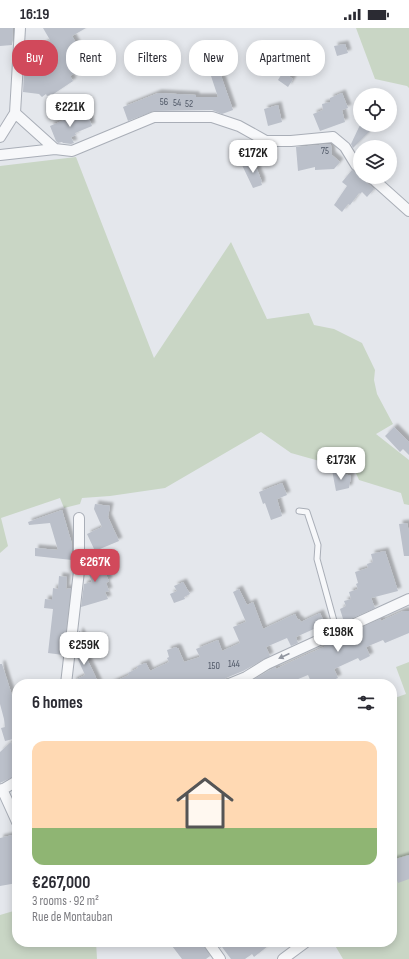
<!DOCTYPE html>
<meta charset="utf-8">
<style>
body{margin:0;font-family:"Sofia Sans Condensed",sans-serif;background:#f7f7f7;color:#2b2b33;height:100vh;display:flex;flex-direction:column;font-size:15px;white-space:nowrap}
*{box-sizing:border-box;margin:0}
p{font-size:13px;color:#7c7c81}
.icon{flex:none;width:22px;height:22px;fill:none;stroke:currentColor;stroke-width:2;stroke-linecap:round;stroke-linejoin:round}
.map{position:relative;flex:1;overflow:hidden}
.details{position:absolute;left:12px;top:651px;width:385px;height:268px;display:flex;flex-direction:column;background:#fff;border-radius:16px;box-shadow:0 2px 10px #0003}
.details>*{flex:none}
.top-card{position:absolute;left:12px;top:12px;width:385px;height:36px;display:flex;gap:8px}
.tools{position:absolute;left:353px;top:60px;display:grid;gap:8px}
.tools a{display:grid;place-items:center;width:44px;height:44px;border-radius:50%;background:#fff;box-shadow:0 2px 10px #0003;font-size:20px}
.price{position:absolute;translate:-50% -34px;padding:0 9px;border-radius:8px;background:#fff;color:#222;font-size:13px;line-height:26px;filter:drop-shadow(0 1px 2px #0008)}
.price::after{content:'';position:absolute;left:50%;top:24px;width:12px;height:9px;margin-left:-6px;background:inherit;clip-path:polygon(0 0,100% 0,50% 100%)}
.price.selected{background:#d1495b;color:#fff}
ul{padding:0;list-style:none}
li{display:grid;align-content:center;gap:8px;height:212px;padding:0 20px}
li span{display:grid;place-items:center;height:124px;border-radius:12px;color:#555}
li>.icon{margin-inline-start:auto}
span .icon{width:72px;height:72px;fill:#fffc;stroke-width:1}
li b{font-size:17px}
h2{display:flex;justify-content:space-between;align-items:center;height:48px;padding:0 20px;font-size:17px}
.tag{padding:0 14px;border-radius:16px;background:#fff;box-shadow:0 2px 10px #0003;font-size:14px;line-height:36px}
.tag.selected{background:#d1495b;color:#fff}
.status{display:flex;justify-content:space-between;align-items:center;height:28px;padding:0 20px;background:#fff;direction:ltr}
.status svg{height:11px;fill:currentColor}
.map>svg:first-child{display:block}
.green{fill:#c9d6c5}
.building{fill:#bbc0ca;filter:url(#shadow)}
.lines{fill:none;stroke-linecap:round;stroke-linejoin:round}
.service-casing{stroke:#a9aeb7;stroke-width:7}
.minor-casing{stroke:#a9aeb7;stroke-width:12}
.service{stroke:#f7f8fa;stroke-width:5}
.minor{stroke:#f7f8fa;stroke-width:10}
.oneway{fill:#9196a0}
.labels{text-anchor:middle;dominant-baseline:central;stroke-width:4;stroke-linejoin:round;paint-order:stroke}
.number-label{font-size:10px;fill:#4f5766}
</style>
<div class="status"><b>16:19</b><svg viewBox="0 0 49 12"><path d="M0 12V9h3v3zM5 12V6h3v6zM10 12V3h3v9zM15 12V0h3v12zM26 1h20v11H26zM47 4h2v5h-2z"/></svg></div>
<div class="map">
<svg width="409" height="931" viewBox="0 0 409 931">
<defs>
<filter id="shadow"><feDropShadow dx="3.5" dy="-3.5" stdDeviation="1" flood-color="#0004"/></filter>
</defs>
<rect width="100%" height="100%" fill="#e4e7ec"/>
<path class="green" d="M356,0h53v60l-2,-2 -32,-7z
M76,129l78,201 77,-116 36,77 42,-6 5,12 20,4 28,14 13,27 -1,10 3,14 16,30 -17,10 33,26v45l-5,-1 -3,-11 -42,-13 -4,-9 -64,-18 -30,-21 -96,56 -55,8 -28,2 -2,6 -16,4 -4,-10 -59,20 7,28 -8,7v-387z
M409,634v297h-66l-10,-17h59v-243l14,-5 -10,-27z
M17,882v32h79l1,17h-97v-44z"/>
<path class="building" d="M0,0h13l-1,17 -12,1z
M43,0h43l-14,8 8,14 -6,4 9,14 -13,8 3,5 -21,14 -1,-1 -4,2 -1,-2 -4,3 -3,-3 -16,-2 2,-40h6l19,-12z
M345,16l3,9 -11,3 -3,-10z
M283,44l10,7 -5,8 -10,-7z
M220,45l13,37 -11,4 -10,-4 -58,1 -26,10 -5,-14 35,-14 38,2v2h22l-7,-21z
M342,65l6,15 -6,2 3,12 -25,9 -7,-17 10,-4 -1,-6 8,-2v-4z
M278,77l4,17 -14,4 -4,-17z
M87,85l5,13 -17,7 1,2 -5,2 3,6 -3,1 -8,-1 -1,-1 -4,1 -2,-2 -6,-15 28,-12 1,3z
M360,97h12l-3,7 -16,16 -2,-4z
M330,116l1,1 1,10 8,7 -6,7 -19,1v-3l-17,4 -2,-24z
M253,131l9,23h-1l1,3 -9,3 -11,-23z
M352,142l8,4v3h5l1,5 8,7 -7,8 -5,-5 -2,2 -1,-1 -9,12 -2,-1 -6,8 -8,-7 13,-19 -5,-4z
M394,399l15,15v13l-6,-6 -3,3 -15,-16z
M332,442l19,6 -2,12 -13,3z
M282,455l5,12 -10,4 5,17 -11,4 -6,-17 -2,1 -4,-12z
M95,476l15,2 -2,11 11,24 -24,10 -8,-17 15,-7 -8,-18z
M62,482l10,34v16l-37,-4v-8l23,2 -8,-27 -21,2 -1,-3z
M407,495l2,9v24h-5l-5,-32z
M385,523l13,40 -27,7 4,10 -31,14 -4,-13 6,-3 -2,-5 7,-2 -2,-7 9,-3 -2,-5 2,-1 -3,-11 13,-4 -1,-4 6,-2 -2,-8z
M96,526l13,27 -3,2 3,8 -4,1 3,7 -27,8 3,-23 8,-2 -6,-15v-7z
M59,548l8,1 -1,12 5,-1 -8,67 -15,-2 5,-44 -9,-1 1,-9 7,1 1,-12 5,1z
M183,554l7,12 -6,3 1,2 -11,4 -4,-9 7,-3 -3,-5z
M239,561l8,16 6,-3 10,27 32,-15 3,6 1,-1 2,3 19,-9 7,16 -9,4 -2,-5 -20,9 2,6 -7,3 -4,-8 -21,9 4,9 -27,15 -17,7 -2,2 -1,4h-114l20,-9 -1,-2 10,-5 -1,-2 9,-3 4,8 19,-9 -2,-4 2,-1 -2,-7 9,-3 1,1h1l6,14 16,-5 -4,-8 22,-9 4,11 18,-8 -7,-16 13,-5 -13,-30z
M403,583h6v22l-24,10 -2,-3 -17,7 4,9 -10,5 -2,-3 -24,11 4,9 -10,4 -1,-3 -12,5h-3l-4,-9 -22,9h-40l24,-14 5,-3 1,2 21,-10 27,-12v-2l9,-4 1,2 7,-6 39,-18 1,2z
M79,603h1l5,11 -5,2 19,40h-26v-3l12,-6 -9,-20z
M0,636h2l15,47v27l-12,3 -4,-13 4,-1 -1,-8 -4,-15z
M11,714l6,17v16l-17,8v-31z
M17,806v49l-17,3v-48z
M409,827v24l-11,4 -6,-18v-5z
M169,914h33l8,14 -4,3h-24z
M216,914h57l-19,15 -2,-3 -7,5h-14l-9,-12 -2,1z"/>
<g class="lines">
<defs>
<path id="service" d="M299,483l8,1 11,33 -1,14 20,73"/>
<path id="minor" d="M15,85l40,36 17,2 82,-34h58l27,9 27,15h25l42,-4 12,10 11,18 4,3
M0,109l15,-24 5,-85
M0,127l55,-6
M371,149l38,34
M66,656l13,-113v-53
M229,656l17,-7 21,-13 142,-65
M2,761l15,33
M0,763l17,-10
M208,914l12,17
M283,931l23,-17"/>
</defs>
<use href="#service" class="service-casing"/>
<use href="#minor" class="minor-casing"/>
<use href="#service" class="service"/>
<use href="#minor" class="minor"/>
</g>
<defs><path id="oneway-solid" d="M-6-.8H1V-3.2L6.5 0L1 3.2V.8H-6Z"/></defs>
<use class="oneway" href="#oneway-solid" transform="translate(284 628) rotate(156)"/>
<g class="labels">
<g class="number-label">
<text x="164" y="74">56</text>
<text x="177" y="75">54</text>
<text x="189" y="76">52</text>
<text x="325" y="123">75</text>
<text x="234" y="636">144</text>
<text x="214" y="638">150</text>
</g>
</g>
</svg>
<div class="tools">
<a><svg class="icon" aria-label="locate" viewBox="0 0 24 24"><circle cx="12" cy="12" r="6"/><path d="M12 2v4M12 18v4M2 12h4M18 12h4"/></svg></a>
<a><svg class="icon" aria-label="layers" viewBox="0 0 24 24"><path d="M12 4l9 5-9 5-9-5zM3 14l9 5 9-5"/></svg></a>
</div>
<b class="price" style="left:70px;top:100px">€221K</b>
<b class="price" style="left:253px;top:146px">€172K</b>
<b class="price" style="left:341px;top:453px">€173K</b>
<b class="price selected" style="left:95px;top:555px">€267K</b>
<b class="price" style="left:338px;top:625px">€198K</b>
<b class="price" style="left:84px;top:638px">€259K</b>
<div class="top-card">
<a class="tag selected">Buy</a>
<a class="tag">Rent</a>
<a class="tag">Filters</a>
<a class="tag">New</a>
<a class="tag">Apartment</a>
</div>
<section class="details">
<h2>6 homes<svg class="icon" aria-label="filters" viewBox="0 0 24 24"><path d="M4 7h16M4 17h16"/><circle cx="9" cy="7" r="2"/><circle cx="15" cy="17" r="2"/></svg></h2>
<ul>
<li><span style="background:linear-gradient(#ffd9b3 70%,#8fb573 0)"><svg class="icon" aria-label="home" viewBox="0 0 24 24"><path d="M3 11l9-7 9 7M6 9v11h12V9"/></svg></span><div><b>€267,000</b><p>3 rooms · 92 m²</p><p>Rue de Montauban</p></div></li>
</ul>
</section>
</div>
